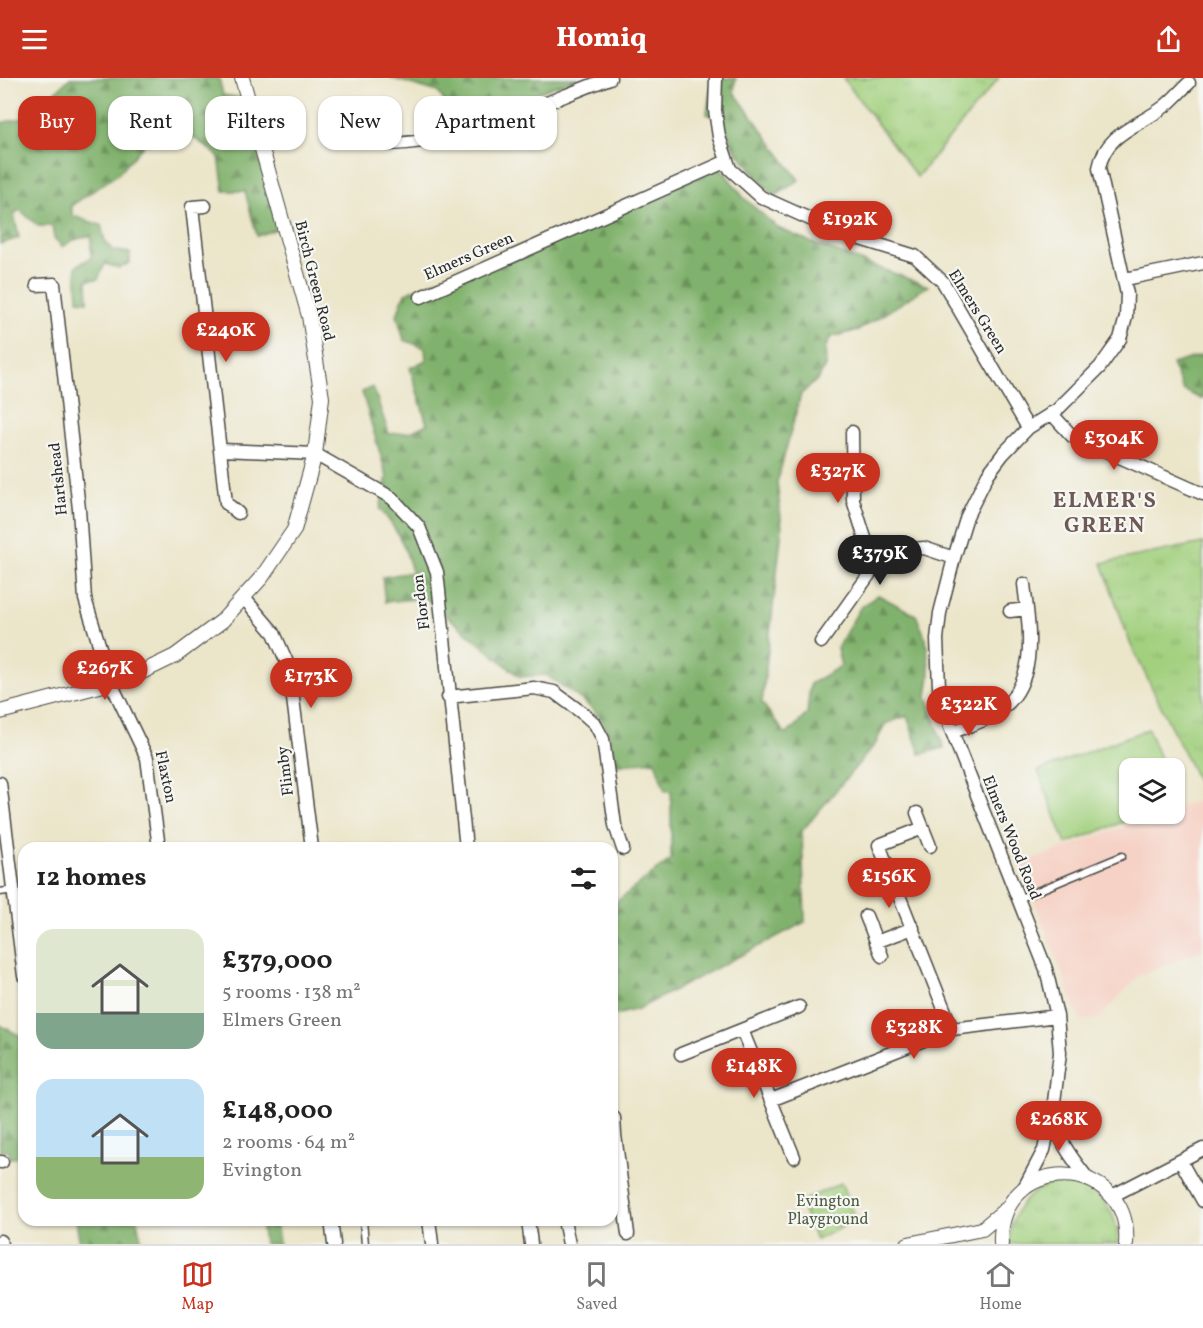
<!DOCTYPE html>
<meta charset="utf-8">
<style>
body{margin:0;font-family:Vollkorn,serif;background:#f6f6f6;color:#222;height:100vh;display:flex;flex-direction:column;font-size:22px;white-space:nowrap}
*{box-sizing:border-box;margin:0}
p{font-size:20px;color:#767676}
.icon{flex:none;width:33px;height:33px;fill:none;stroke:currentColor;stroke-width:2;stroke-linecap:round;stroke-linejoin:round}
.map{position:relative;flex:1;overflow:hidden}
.sheet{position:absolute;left:18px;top:764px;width:600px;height:384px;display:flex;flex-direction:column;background:#fff;border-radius:18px;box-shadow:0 2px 4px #0004}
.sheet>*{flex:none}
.top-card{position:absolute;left:18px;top:18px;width:600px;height:54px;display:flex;gap:12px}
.fabs{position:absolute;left:1119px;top:680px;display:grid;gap:12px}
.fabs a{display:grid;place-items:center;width:66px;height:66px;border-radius:12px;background:#fff;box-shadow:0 2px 4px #0004;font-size:30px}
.price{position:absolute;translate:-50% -51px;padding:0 14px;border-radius:21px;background:#c8321e;color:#fff;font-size:20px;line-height:39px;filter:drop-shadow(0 2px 3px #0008)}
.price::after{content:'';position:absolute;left:50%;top:36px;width:18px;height:14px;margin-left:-9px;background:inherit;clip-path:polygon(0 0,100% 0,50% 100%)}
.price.on{background:#222;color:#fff}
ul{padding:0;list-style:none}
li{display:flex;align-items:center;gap:18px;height:150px;padding:0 18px}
li span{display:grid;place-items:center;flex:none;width:168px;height:120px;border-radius:18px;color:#555}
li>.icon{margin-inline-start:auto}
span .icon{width:72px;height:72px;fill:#fffc;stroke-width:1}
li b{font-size:26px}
h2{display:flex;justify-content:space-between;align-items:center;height:72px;padding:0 18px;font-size:26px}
.tag{padding:0 21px;border-radius:18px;background:#fff;box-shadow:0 2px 4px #0004;font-size:21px;line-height:54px}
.tag.on{background:#c8321e;color:#fff}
header{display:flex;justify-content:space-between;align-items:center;height:78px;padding:0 18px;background:#c8321e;color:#fff;font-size:27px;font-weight:800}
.menu{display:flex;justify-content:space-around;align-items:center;height:84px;border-top:2px solid #e0e0e0;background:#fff;font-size:16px;color:#767676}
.menu a{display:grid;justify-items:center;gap:3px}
.menu .on{color:#c8321e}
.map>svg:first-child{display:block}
.built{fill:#f6d1c5}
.grass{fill:url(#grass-tufts);stroke:#667e54;stroke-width:1.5}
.forest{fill:url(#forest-firs);stroke:#566e4c;stroke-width:1.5}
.garden{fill:#a2d07e;stroke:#667e54;stroke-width:1.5}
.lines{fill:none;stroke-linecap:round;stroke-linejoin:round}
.service-casing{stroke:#484743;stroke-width:9}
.minor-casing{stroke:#484743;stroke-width:15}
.tertiary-casing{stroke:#484743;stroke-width:16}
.service{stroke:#fff;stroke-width:6}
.minor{stroke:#fff;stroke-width:12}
.tertiary{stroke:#fff;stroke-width:14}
.labels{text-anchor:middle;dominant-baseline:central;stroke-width:4.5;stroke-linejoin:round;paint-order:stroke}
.street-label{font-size:16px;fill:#2b2b2b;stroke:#f6f6f2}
.park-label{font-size:16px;fill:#4f5d44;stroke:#f6f6f2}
.district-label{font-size:22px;font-weight:bold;letter-spacing:1.5px;fill:#6f5955;stroke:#f6f6f2}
</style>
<header><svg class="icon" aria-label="menu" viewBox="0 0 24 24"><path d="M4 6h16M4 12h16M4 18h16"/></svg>Homiq<svg class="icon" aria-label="share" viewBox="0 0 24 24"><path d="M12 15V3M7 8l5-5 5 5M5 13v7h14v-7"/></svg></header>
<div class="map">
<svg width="1203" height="1166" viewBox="0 0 1203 1166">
<defs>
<pattern id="grass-tufts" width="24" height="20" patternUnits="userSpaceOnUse" patternTransform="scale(1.5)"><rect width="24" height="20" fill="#a2d07e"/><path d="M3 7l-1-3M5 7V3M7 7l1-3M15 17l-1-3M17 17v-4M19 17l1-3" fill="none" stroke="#8cb36d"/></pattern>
<pattern id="forest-firs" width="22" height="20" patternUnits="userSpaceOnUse" patternTransform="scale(1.5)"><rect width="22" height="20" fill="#81b26d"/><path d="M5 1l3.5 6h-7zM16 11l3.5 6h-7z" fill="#6a915a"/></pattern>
</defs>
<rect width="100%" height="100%" fill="#f6f6f2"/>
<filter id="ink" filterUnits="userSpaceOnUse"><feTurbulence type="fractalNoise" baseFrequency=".0167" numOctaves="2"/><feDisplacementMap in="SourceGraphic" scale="12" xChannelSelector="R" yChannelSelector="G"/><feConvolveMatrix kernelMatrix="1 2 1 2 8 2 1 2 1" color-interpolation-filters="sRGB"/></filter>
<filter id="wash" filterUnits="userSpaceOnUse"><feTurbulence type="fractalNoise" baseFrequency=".008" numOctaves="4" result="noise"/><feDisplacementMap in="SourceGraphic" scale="24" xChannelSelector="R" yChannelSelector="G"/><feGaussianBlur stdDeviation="1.35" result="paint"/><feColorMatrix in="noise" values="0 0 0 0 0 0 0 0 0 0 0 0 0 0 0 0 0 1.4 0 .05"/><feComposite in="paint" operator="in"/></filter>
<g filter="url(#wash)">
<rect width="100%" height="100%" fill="#ebe5c9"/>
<path class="built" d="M1196,723l7,14v134l-64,27 -41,43 -18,1 -60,-156 142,-51h12l1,-4z"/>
<path class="grass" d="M843,0h156l-82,99z
M1203,465v249l-73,-149 -28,-80z
M1057,1104c38,1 61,24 61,62h-108c-2,-32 17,-54 47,-62z
M841,1105l16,37 -41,20 -16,-38z"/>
<path class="forest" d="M70,0h149l4,17 20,3 36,130 -22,8 -12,-45h-21l-5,-34 -35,-27h-14l-10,11 -15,3 -27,30 -47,32 2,10 28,9 4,16 7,9 18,3v10l-11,5 -14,-4 -7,15 -11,1 1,21 -10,-1 -2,-34 15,-8v-23l-20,6 -8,6 -9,-9 -2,-12h-14l-18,-16 -6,4 5,24 -19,6v-121l28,-6z
M390,0h188l-120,43 -20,-29z
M712,0h24l-2,14 65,88 -25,17 -41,-50 -11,-26 -15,-7z
M721,90l23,30 34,30 37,16 113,42 -69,44 -28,7 -6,11 1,16 -7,14 -18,16 -24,88 5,46 -20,175 24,32 21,-21 3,-30 31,-18 -4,-18 23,-40 18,-13 38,20 10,24 4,36 -3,21 17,52 -24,6 -13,-38 -22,8 -9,19 -74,88 3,91 -167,87 -26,7v-111l59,-46v-68h-6l-10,-30 -41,4c-2,-10 -2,-23 -6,-33 -9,-25 -42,-42 -62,-57l-26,2 -95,-79 -40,4 -3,-25 30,-5c-6,-25 -15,-43 -32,-63l7,-32 -25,-85 11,-5 16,47 22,-2 16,-8 -17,-56 16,-8 -1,-12 -21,-8 -7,-25 8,-22z
M1203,277v44h-2l-18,-9 -11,-26z
M0,947l24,13v119l-14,1 -1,-7h-9z
M76,1142h61l5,24h-62z
M261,1142h15l3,24h-15z"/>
<path class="garden" d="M1148,651l16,39h-34v45h16l-80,31 -28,-73z"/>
</g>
<g filter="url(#ink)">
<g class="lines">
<defs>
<path id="service" d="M0,814l14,-2
M1018,821l104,-43
M363,1142l2,24"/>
<path id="minor" d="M716,0l-1,32 4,27 11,32 31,28 80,36 74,23 28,26 85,146
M386,66c78,-1 152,-39 224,-66
M205,128l-13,1 34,296 12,10
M1125,201l78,-16
M37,207l17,-1 25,225 6,90 26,84 36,75 12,90
M421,219l306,-136
M1051,335l21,23 131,58
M852,354l1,68 12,38 12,26
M221,372l94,4 77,44 27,29 18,45 29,276
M244,520l30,35 15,34 23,181
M1010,533l17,-2
M821,564l60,-84 21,-8 22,-2 30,10
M448,619l86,-9 20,4 31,23 10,9 8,15 12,86 8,24
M952,654c15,-6 32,-10 46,-20 42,-30 31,-84 26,-128
M0,705l24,193
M917,735l13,33
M923,750l-44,17 73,184
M866,838l16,40
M876,864l37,-14
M742,952l52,127
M681,976l118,-47
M771,1022l181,-71 105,-13
M1055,1038c3,26 17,42 33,63
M612,1057h3l-1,-17
M615,1057l13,99
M0,1084h2
M1181,1084l22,39
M1024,1110l20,-38 10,-48 6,-49 -3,-37 -11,-47 -96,-242 -11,-40 -2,-48 3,-26 14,-55 13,-42 21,-42 15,-20 25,-26 29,-18 43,-43 20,-28 6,-22 1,-23 -28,-126c7,-36 41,-42 66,-62 9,-7 16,-16 24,-23
M1112,1118l91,-47
M612,1127l12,-1
M331,1142l3,24
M429,1142l3,24
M528,1142l3,24
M564,1142l5,24
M0,1163l1,3"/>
<path id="tertiary" d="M0,634l111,-29 25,-8 39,-19 47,-35 40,-44 32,-47 21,-76 7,-56 -13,-82 -67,-238
M908,1166l74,-15 23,-19
M1001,1166c-4,-93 132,-90 125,0"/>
</defs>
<use href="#service" class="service-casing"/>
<use href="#minor" class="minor-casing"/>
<use href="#tertiary" class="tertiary-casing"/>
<use href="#service" class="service"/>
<use href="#minor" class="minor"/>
<use href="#tertiary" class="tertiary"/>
</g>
</g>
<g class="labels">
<g class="street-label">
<text transform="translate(469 179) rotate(-24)">Elmers Green</text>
<text transform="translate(314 203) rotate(76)">Birch Green Road</text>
<text transform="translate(977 234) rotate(58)">Elmers Green</text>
<text transform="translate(59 401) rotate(-96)">Hartshead</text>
<text transform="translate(422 524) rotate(-97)">Flordon</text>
<text transform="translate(286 693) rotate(-97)">Flimby</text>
<text transform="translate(165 699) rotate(78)">Flaxton</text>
<text transform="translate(1011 760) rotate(68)">Elmers Wood Road</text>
</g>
<g class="park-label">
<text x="828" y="1124">Evington<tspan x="828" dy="18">Playground</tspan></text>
</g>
<g class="district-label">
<text x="1105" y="423">ELMER'S<tspan x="1105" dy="25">GREEN</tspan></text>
</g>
</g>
</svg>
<div class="fabs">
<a><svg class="icon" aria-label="layers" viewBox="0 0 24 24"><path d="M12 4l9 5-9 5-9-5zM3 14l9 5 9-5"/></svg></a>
</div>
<b class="price" style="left:850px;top:174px">£192K</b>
<b class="price" style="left:226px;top:285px">£240K</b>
<b class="price" style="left:1114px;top:393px">£304K</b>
<b class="price" style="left:838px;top:426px">£327K</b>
<b class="price on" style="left:880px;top:508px">£379K</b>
<b class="price" style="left:105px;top:623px">£267K</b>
<b class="price" style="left:311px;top:631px">£173K</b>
<b class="price" style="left:969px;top:659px">£322K</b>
<b class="price" style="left:889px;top:831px">£156K</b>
<b class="price" style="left:914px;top:982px">£328K</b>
<b class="price" style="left:754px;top:1021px">£148K</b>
<b class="price" style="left:1059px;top:1074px">£268K</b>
<div class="top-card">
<a class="tag on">Buy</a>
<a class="tag">Rent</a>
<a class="tag">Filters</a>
<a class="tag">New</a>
<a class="tag">Apartment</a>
</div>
<section class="sheet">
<h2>12 homes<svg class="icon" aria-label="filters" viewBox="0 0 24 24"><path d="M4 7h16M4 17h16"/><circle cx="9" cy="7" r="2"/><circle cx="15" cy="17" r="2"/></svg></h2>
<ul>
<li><span style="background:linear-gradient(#dfe7d0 70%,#7fa58c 0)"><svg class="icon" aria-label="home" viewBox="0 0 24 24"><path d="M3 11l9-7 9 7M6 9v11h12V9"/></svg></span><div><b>£379,000</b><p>5 rooms · 138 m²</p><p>Elmers Green</p></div></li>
<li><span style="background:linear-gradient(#bfe0f5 65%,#8fb573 0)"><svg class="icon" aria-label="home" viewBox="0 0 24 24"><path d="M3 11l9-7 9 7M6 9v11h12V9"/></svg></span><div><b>£148,000</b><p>2 rooms · 64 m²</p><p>Evington</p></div></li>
</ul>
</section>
</div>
<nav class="menu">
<a class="on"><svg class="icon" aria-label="map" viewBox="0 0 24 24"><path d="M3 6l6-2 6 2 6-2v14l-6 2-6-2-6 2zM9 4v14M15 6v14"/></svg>Map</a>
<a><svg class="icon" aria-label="saved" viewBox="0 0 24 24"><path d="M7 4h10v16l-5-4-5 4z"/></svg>Saved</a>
<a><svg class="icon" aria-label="home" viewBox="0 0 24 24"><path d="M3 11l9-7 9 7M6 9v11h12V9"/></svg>Home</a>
</nav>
